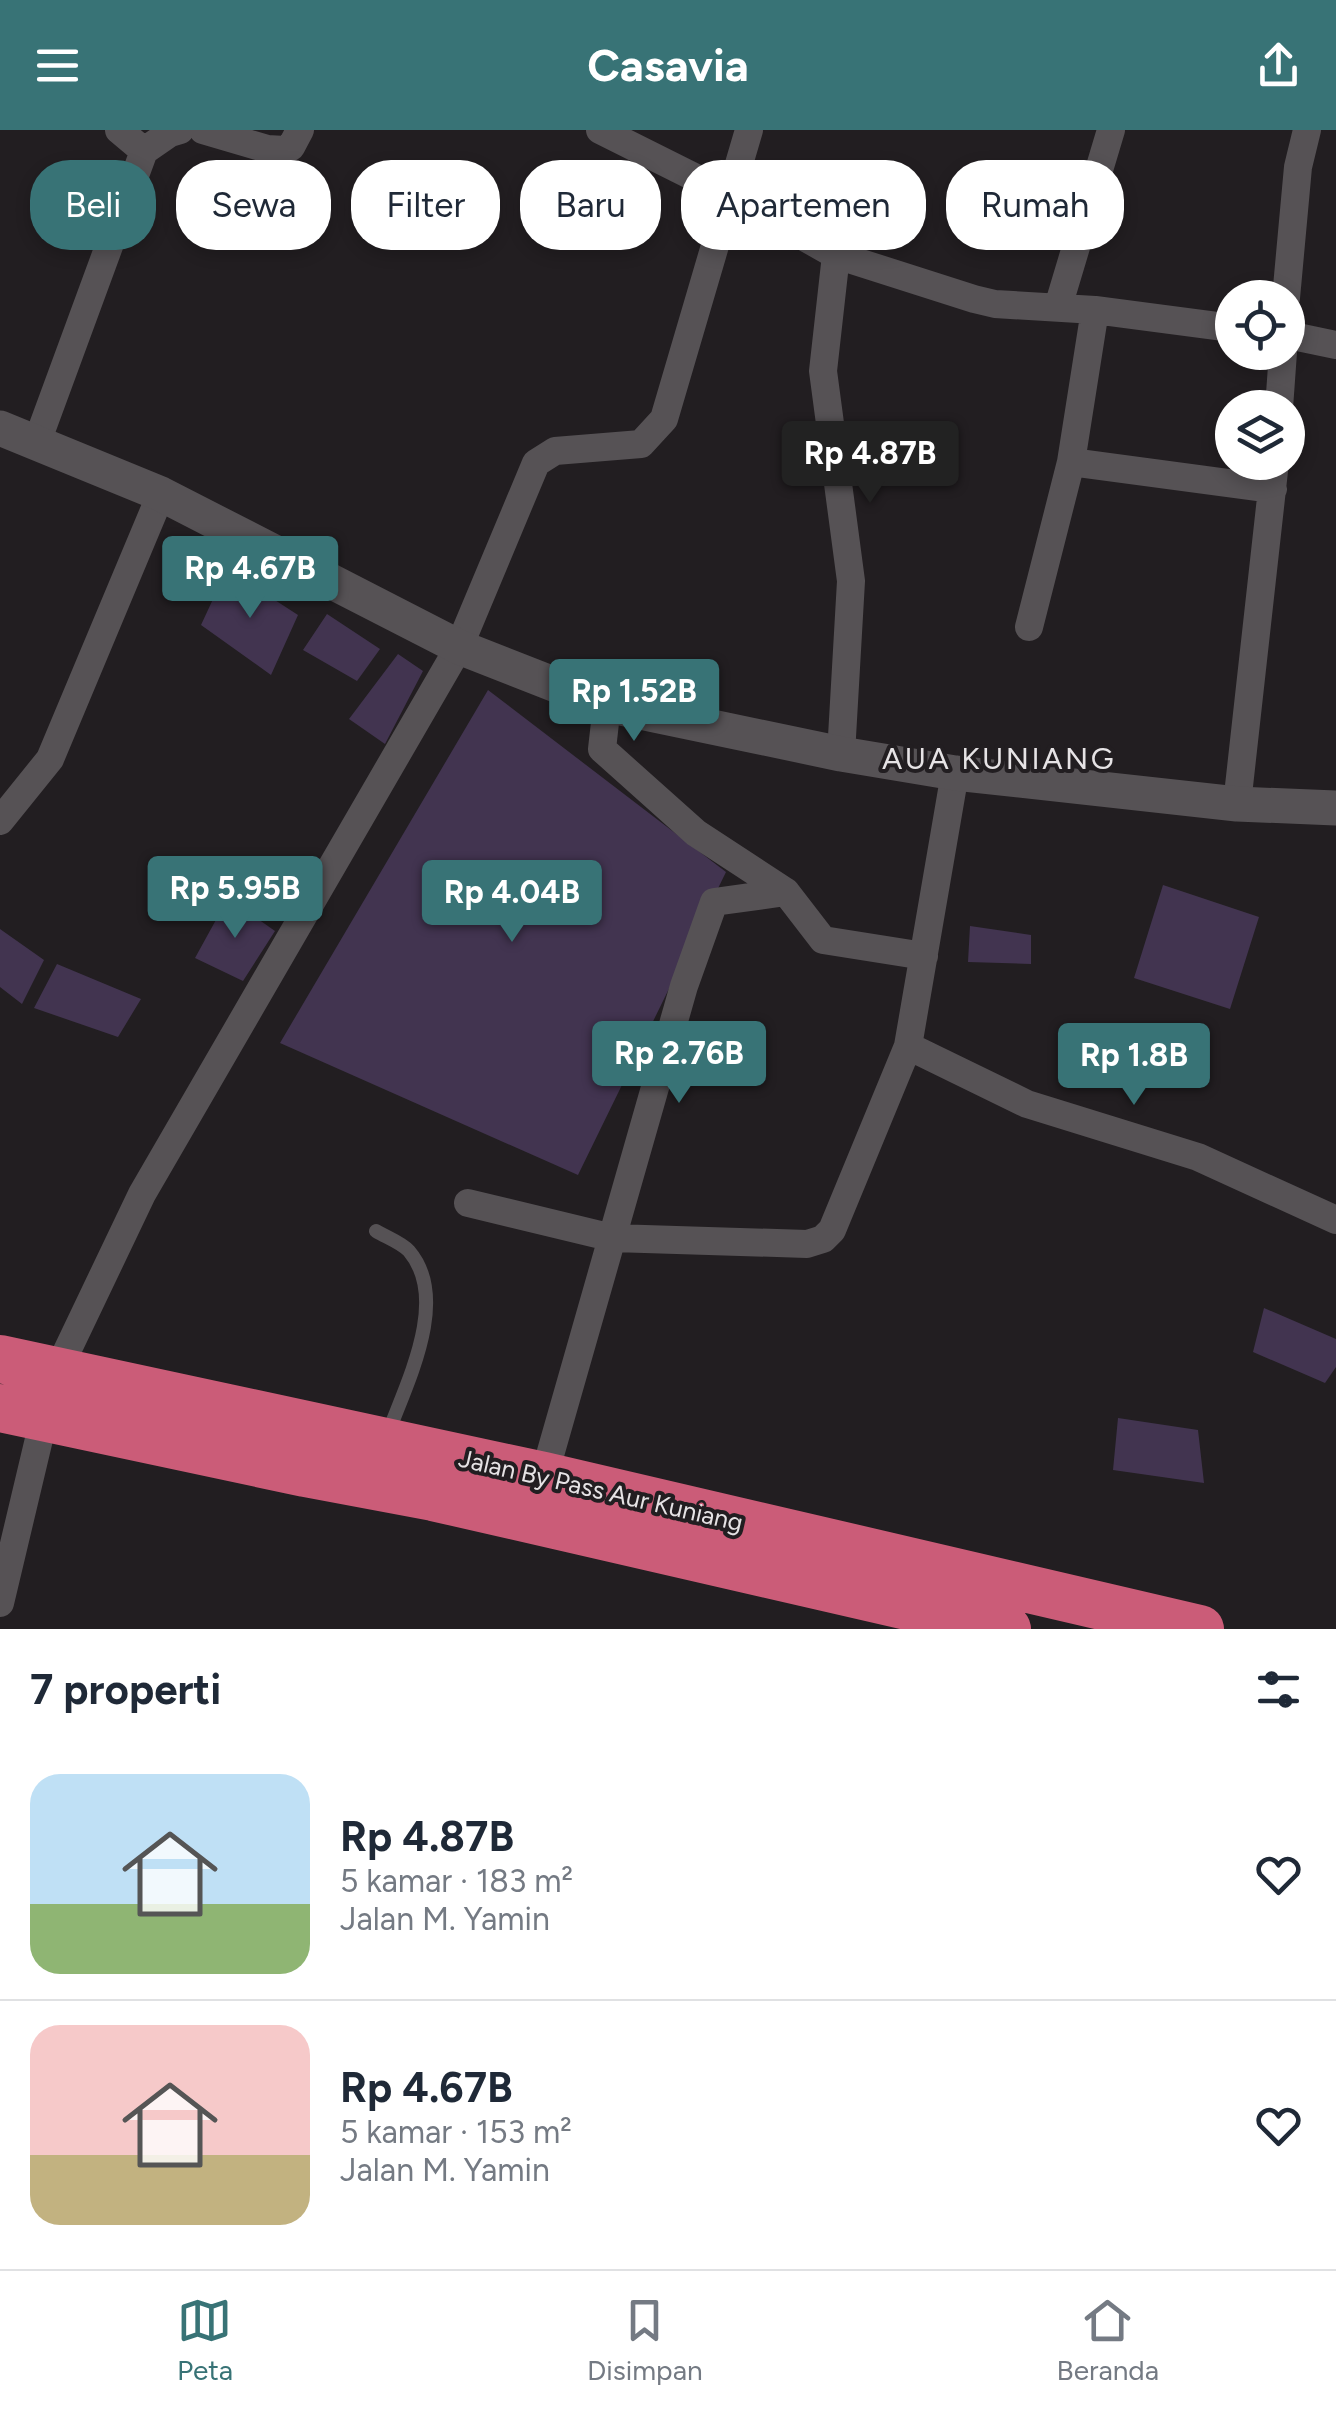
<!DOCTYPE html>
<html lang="id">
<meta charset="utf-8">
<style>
body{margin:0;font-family:Figtree,sans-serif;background:#f2f2f3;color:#1f2937;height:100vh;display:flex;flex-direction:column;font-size:38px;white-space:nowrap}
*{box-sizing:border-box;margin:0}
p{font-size:32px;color:#747a83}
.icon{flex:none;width:55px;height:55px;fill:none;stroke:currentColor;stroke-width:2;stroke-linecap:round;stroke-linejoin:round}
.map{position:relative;height:1499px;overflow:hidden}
.side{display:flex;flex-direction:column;background:#fff;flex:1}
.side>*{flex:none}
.top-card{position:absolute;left:30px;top:30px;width:1278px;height:90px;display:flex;gap:20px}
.fabs{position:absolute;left:1215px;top:150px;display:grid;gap:20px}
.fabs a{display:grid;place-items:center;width:90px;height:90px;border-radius:50%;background:#fff;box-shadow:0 5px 15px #0003;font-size:50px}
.price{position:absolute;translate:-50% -85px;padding:0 22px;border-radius:10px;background:#387376;color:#fff;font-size:32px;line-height:65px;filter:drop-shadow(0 2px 5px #0008)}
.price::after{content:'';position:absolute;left:50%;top:60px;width:30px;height:22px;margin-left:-15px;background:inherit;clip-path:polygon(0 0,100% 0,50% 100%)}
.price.current{background:#222;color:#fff}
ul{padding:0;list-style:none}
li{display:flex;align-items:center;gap:30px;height:250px;padding:0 30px}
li+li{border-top:2px solid #e0e1e3}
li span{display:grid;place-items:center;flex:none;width:280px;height:200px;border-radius:30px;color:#555}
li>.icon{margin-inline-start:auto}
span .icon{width:120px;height:120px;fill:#fffc;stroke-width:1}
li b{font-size:42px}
h2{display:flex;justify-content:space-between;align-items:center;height:120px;padding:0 30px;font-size:42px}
.pill{padding:0 35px;border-radius:40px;background:#fff;box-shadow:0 5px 15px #0003;font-size:35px;line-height:90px}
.pill.current{background:#387376;color:#fff}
header{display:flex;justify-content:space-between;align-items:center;height:130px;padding:0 30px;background:#387376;color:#fff;font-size:45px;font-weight:700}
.dock{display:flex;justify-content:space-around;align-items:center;height:140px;border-top:2px solid #e0e1e3;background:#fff;font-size:28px;color:#747a83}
.dock a{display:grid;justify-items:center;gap:5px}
.dock .current{color:#387376}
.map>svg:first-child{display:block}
.building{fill:#423450}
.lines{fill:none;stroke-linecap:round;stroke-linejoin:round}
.service{stroke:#565255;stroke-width:14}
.minor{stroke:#565255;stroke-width:28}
.tertiary{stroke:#565255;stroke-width:35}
.trunk{stroke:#cb5c78;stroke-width:48}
.labels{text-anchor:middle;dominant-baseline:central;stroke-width:8;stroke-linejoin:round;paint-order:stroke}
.street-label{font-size:25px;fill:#e6e3e5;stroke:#221e21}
.quarter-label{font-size:30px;letter-spacing:2.5px;fill:#e6e3e5;stroke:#221e21}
</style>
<header><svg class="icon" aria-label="menu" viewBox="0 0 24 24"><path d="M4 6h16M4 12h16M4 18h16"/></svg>Casavia<svg class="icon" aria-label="share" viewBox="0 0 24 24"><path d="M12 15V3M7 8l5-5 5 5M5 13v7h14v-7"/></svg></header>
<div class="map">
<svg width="1336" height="1499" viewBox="0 0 1336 1499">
<rect width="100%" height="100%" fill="#221e21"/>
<path class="building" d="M227,439l71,46 -27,60 -70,-50z
M327,484l53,35 -23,32 -54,-31z
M398,524l25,17 -38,73 -36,-25z
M488,560l238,182 -148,303 -298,-132z
M1163,755l96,32 -29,92 -96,-31z
M228,768l47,33 -32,50 -48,-23z
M970,796l61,9v29l-63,-2z
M0,799l44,31 -22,44 -22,-17z
M57,834l84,35 -23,38 -84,-29z
M1264,1178l72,31v28l-11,16 -72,-31z
M1118,1288l80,12 6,53 -91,-13z"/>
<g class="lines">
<path class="service" d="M376,1101c10,6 26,12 33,20 42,49 -4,135 -22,185"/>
<path class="minor" d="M119,0l25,21
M203,0l64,19 18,1 6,-3 9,-17
M600,0l128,64 108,61 138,44 21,5 100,6 137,18
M836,125l-13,116 28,210 -10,173
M1286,168l12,-131 9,-37
M1058,177l53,-177
M1288,205l48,10
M1279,278l4,-56
M37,312l107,-291 26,-18 10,-3
M1071,332l202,27
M1029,497l42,-165 24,-152
M607,575l-5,44 94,84 90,59
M1237,674l38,-342
M0,691l50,-62 111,-265
M908,916l119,58 171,53 138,63
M468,1073l145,35 194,6 16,-5 9,-9 76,-184 47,-273
M57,1242l85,-178 317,-547 77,-184 19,-12 86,-7 23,-25 85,-289
M544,1346l140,-490 30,-84 72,-10 37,48 101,16
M0,1473l44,-185"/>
<path class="tertiary" d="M0,298l161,66 298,153 148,58 234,49 114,19 282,31 99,4"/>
<path class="trunk" d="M0,1229l544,117 656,153
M0,1278l305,65 128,24 574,132"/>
</g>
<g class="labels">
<g class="street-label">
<text transform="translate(601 1360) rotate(13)">Jalan By Pass Aur Kuniang</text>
</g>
<g class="quarter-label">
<text x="999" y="628">AUA KUNIANG</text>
</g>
</g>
</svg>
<div class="fabs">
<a><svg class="icon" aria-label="locate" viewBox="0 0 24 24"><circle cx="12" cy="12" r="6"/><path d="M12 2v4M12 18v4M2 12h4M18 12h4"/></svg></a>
<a><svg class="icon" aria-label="layers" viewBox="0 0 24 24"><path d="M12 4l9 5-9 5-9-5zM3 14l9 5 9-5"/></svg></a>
</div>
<b class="price current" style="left:870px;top:376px">Rp 4.87B</b>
<b class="price" style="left:250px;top:491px">Rp 4.67B</b>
<b class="price" style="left:634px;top:614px">Rp 1.52B</b>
<b class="price" style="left:235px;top:811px">Rp 5.95B</b>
<b class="price" style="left:512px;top:815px">Rp 4.04B</b>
<b class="price" style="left:679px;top:976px">Rp 2.76B</b>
<b class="price" style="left:1134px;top:978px">Rp 1.8B</b>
<div class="top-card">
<a class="pill current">Beli</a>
<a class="pill">Sewa</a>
<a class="pill">Filter</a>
<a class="pill">Baru</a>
<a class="pill">Apartemen</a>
<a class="pill">Rumah</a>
</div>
</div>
<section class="side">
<h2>7 properti<svg class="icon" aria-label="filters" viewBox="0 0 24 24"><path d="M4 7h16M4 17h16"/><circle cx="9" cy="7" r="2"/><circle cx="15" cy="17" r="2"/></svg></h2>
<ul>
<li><span style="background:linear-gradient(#bfe0f5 65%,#8fb573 0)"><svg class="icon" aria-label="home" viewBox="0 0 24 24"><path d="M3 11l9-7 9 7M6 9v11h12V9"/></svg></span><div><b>Rp 4.87B</b><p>5 kamar · 183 m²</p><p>Jalan M. Yamin</p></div><svg class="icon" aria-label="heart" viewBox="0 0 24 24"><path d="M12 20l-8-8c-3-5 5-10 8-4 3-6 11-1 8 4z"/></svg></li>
<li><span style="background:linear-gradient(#f6c9c9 65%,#c2b280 0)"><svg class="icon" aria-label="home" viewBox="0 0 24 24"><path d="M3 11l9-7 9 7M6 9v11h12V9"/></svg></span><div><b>Rp 4.67B</b><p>5 kamar · 153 m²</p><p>Jalan M. Yamin</p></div><svg class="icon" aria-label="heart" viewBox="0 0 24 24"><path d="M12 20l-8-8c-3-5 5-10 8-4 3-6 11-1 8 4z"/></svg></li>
</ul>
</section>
<nav class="dock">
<a class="current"><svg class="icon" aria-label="map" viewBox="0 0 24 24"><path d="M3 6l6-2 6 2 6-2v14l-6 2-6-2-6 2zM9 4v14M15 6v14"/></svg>Peta</a>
<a><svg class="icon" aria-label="saved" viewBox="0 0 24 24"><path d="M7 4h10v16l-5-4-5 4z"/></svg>Disimpan</a>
<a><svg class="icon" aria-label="home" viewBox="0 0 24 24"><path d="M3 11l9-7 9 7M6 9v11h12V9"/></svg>Beranda</a>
</nav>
